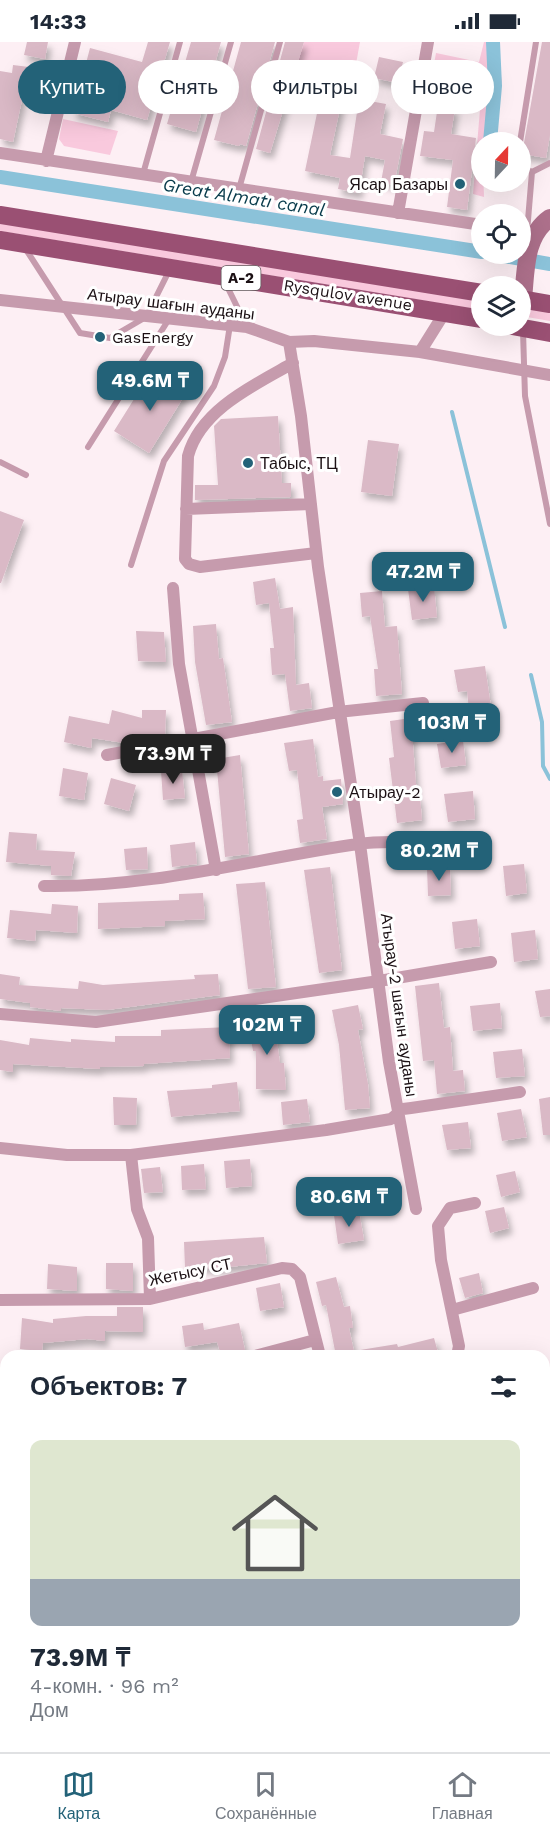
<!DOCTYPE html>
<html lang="ru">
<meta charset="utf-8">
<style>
body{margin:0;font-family:"Work Sans",sans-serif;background:#f2f2f3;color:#1f2937;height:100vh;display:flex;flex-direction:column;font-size:22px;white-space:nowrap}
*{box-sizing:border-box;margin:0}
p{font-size:20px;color:#747a83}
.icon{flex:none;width:33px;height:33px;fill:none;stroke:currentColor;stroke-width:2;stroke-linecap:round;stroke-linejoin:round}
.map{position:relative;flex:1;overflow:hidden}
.side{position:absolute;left:0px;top:1308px;width:550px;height:402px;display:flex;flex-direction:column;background:#fff;border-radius:18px 18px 0 0;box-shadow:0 6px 24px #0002}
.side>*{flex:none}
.guide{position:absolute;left:18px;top:18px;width:514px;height:54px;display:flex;gap:12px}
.needle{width:39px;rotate:22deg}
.controls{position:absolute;left:471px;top:90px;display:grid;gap:12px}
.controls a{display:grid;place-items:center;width:60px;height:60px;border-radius:50%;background:#fff;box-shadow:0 6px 24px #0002;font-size:30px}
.price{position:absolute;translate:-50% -51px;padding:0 14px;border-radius:12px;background:#236278;color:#fff;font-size:20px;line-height:39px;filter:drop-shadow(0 2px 3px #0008)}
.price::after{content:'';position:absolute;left:50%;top:36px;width:18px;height:14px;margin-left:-9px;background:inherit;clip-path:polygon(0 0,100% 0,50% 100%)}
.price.on{background:#222;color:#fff}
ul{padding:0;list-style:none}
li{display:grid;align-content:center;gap:12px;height:318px;padding:0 30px}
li+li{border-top:2px solid #e0e1e3}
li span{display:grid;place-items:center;height:186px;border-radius:12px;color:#555}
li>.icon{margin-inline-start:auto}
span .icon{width:108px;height:108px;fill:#fffc;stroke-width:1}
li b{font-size:26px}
h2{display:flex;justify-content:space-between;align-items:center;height:72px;padding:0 30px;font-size:26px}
.chip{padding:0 21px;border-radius:27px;background:#fff;box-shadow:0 6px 24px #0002;font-size:21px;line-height:54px}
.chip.on{background:#236278;color:#fff}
.status{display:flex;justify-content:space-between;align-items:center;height:42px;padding:0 30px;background:#fff;direction:ltr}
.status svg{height:16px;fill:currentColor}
.menu{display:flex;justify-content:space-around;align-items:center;height:84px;border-top:2px solid #e0e1e3;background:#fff;font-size:16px;color:#747a83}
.menu a{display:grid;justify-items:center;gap:3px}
.menu .on{color:#236278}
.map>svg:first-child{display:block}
.green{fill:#f9c9dd}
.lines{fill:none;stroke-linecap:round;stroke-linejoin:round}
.stream{stroke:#8bc2d9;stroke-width:4}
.canal{stroke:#8bc2d9;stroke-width:14}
.building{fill:#dab9c6;filter:url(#shadow)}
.lane{stroke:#c69bad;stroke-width:6}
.street{stroke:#c69bad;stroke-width:12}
.secondary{stroke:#ad708b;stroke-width:18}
.primary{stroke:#9a5073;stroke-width:18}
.poi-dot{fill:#236278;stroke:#fff;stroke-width:2}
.labels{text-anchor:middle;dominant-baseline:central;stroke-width:6;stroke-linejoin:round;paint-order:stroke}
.shield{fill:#fff;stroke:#5f585a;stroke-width:1.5}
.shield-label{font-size:15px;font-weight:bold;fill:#1b1014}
.poi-label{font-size:16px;fill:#1b1014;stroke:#fff;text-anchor:start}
.street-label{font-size:16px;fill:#1b1014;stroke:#fff}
.water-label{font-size:18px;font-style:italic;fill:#073a4a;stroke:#fff}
</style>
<div class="status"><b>14:33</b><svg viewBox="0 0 49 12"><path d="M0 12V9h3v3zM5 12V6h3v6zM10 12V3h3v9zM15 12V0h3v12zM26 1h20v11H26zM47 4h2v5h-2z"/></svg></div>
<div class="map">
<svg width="550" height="1710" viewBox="0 0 550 1710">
<defs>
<filter id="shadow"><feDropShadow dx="3.5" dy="6" stdDeviation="3" flood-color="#0004"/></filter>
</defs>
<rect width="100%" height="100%" fill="#fdeff4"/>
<path class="green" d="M304,0h56l-7,38 -56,-16z
M484,0h14l-1,16 5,23 -9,61h-11l2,55 -11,-3 8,-97 -52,-5 7,-39 43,9z
M63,77l55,12 -8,24 -46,-9 -5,-7z
M0,178l481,78v12l-481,-79z
M520,263l30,4v12l-29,-5z"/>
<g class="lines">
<path class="stream" d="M452,370l53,215
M531,633l11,47 1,44 7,13"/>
<path class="canal" d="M490,100l5,-56 -2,-44
M0,135l482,75
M492,212l58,10"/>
</g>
<path class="building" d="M27,0h21l-3,17 -21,-4z
M148,0h22l-23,78 -36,-10 -3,12 -35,-9 17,-65 52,14z
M191,0h30l-25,90 -29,-8z
M241,0h34l-29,104 -6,-2 -1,2 -25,-6z
M285,0h19l-34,111 -14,-4z
M542,0h8v93l-4,23 -24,-4z
M379,15l24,5 -5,21 -24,-5z
M13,23l16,2 -16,75 -13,-3v-68l12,2z
M321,52l21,5 -12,56 20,3 9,-59 27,5 -6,30 23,5 -9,46 -13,-3 4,-22 -20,-4 -6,37 -21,-4 2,-11 -35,-7z
M438,63l17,3 -4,26 25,4 -9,72 -20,-3 6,-47 -33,-4 4,-25 10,1z
M151,330l35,21 -37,60 -35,-22z
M278,374l4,67h9v14l-96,3v-15h23l-4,-59 7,-7z
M368,398l31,4 -7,52 -31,-4z
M0,469l24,9 -23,63h-1z
M275,536l5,31 13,-2 3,78 13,-2 3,25 -22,3 -5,-37 -13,1 -2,-27h4l-5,-45 -13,2 -3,-23z
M434,544l3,31 -25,3 -4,-31z
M382,549l3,36 12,-1 5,68 -26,2 -2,-27h4l-8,-53 -8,1 -2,-24z
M216,582l3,35 4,-1 9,64 -26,3 -11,-63 -2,-36z
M136,589l28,1 2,30 -28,-1z
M485,624l9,61 -23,2 -4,-38 -9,1 -4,-22z
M112,668l30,8v-8h24l-1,26 -38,-1 -3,8 -32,-5 -1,10 -27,-6 5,-26 40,8z
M411,676l6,79h3l2,23 -25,3 -8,-65 5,-1 -4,-36z
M313,697l5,38 5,-1v5l18,-2 2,25 -21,3 5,32 -27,4 -3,-23 6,-1 -6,-49 -8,1 -5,-28z
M463,698l3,25 -25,3 -4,-24z
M240,713l9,99 -24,3 -9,-98z
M63,726l25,5 -4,27 -25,-4z
M182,728l3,28 -22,2 -2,-29z
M111,736l25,7 -7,26 -25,-7z
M473,749l2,28 -27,3 -4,-28z
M9,790l28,2 -1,16 39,2 -4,24 -20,-1v-9l-45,-4z
M195,800l2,22 -25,3 -2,-22z
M147,805l1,22 -22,1 -2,-21z
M524,822l3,29 -21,3 -3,-30z
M330,825l12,103 -23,3 -15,-103z
M427,826h23l1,27 -23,1z
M265,840l11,105 -28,2 -12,-105z
M203,851l2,26 -40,2v5l-67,3v-26l81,-3v-6z
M52,862l26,2 -1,27 -41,-3 -1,11 -28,-3 3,-28 41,4z
M477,877l3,27 -25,3 -3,-27z
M535,888l3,29 -24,3 -3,-29z
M0,932l20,3 -1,8 59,4 1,-8 24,4 92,-6 -1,-4 24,-1 2,21 -113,15 -46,-2v3l-31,-4v-4l-30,-4z
M439,941l5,45 6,-1 3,44 10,-1 2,21 -28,3 -3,-34 -11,1 -8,-75z
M550,947v27l-10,1 -5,-26z
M500,961l2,25 -29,3 -3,-25z
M358,963l5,24 -5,1 10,54 2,24 -25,2 -6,-65 -7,-35z
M274,977l6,44h4l2,27 -30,-1v-38h-3l-5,-29z
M229,985l1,31 -86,6v2l-44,1v2l-87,-5v8l-13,-2v-30l29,5 1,-7 41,4v-3l44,3v-6h46v-6z
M522,1007l3,27 -29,2 -3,-26z
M237,1040l3,29 -69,6 -4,-26 45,-3v-3z
M113,1055l24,1 -1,27h-22z
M550,1055v38h-7l-4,-36z
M307,1057l3,23 -27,3 -2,-23z
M521,1067l6,28 -25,4 -5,-28z
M468,1080l3,26 -24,2 -5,-25z
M250,1117l2,27 -26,2 -2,-27z
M204,1122l2,25 -24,1 -1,-24z
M160,1125l3,25 -19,1 -3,-24z
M515,1129l5,21 -19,5 -5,-22z
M504,1165l5,21 -19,5 -5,-22z
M359,1169l5,29 -26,4 -4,-29z
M264,1195l3,26 -59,6v-2l-23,1 -1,-26z
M106,1221h27v28l-27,-2z
M48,1222l29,3v24l-30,-2z
M479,1231l4,20 -18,5 -6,-20z
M336,1235l8,30 6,-1 3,22h-4l6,28h-19l-10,-51 -4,1 -6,-24z
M280,1241l4,24 -24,4 -4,-23z
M117,1265h26v25l-38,-1v10l-18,-2 -44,4 -1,8 -22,-2 2,-31 31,5v-4l33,-3h31z
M203,1281l1,7 35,-7 6,27 -24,5 -4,-13 -32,5 -3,-21z
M434,1296l5,18h-79v-6l37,-6 1,3z"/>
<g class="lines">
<path class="lane" d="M520,100l16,-100
M520,124l12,6 18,-9
M143,132l37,-132
M191,140l40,-140
M239,147l41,-147
M527,190l5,-60
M25,206l55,85 30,5 36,-21 24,-48
M224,238l23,47
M523,289l2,65 25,128
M88,405l81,-128
M0,420l26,13
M131,523l33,-104 50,-75 11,-29 5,-32"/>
<path class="street" d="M0,111l482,72
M46,119l29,-119
M398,171l30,-171
M520,189l15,2
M0,258l247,27 42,15 25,-1 106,11 130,23
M289,300l12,74 17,151 42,277 29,218 27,147
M420,310l25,-40
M293,321c-39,22 -93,47 -105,93l-3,103 4,5 11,3 116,-14
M186,467l125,-5
M173,546l6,76 37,206
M107,713l231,-43 85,-9
M44,844c107,2 209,-27 314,-42 35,-5 82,1 119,1
M0,972l96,8 283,-41 112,-19
M0,1106l67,7h64l195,-25 65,-11 12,-10 8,-1 109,-16
M131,1113l6,54 11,29 2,61
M0,1258l150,-1 132,-31 10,1 8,8 20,79
M452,1268l81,-22
M255,1314l60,-16
M457,1314l2,-10 -18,-86 -3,-34 12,-18 25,-5
M0,1338h6
M207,1704l2,6
M441,1710v-6"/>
<path class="secondary" d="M523,257c3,-28 1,-63 27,-81"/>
<path class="primary" d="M0,173l482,78
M0,198l482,79
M520,257l30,5
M512,284l38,7
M544,1428l6,-2
M544,1453l6,-2
M0,1702l6,-4
M30,1710l9,-6"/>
</g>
<g class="poi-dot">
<circle cx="460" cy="142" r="6"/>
<circle cx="100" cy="295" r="6"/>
<circle cx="248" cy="421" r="6"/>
<circle cx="337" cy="750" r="6"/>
</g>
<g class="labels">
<rect class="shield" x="221.5" y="224" width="39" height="24" rx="4.5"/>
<g class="shield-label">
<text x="241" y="236">A-2</text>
</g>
<g class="poi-label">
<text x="448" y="142" text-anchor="end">Ясар Базары</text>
<text x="112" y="295">GasEnergy</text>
<text x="260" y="421">Табыс, ТЦ</text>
<text x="349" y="750">Атырау-2</text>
</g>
<g class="street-label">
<text transform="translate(348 253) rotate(9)">Rysqulov avenue</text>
<text transform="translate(171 262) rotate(7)">Атырау шағын ауданы</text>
<text transform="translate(399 963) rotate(82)">Атырау-2 шағын ауданы</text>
<text transform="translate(190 1230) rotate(-12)">Жетысу СТ</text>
</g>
<g class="water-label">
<text transform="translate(244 155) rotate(9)">Great Almatı canal</text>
</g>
</g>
</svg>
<div class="controls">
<a><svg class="needle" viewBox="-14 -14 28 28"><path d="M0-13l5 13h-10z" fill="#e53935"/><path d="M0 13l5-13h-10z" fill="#747a83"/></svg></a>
<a><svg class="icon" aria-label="locate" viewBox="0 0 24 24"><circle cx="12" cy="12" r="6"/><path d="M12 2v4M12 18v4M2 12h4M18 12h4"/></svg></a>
<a><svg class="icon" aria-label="layers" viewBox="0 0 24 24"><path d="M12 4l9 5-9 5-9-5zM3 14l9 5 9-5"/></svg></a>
</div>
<b class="price" style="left:150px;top:370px">49.6M ₸</b>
<b class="price" style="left:423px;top:561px">47.2M ₸</b>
<b class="price" style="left:452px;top:712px">103M ₸</b>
<b class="price on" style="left:173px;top:743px">73.9M ₸</b>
<b class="price" style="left:439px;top:840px">80.2M ₸</b>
<b class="price" style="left:267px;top:1014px">102M ₸</b>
<b class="price" style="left:349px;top:1186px">80.6M ₸</b>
<div class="guide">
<a class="chip on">Купить</a>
<a class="chip">Снять</a>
<a class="chip">Фильтры</a>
<a class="chip">Новое</a>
</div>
<section class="side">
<h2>Объектов: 7<svg class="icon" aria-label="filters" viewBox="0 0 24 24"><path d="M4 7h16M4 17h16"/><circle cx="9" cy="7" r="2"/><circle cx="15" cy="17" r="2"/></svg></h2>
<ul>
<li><span style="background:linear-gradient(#dfe7d0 75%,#9aa5b1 0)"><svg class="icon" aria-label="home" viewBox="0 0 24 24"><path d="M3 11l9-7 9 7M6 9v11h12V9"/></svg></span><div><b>73.9M ₸</b><p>4-комн. · 96 m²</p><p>Дом</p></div></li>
</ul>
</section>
</div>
<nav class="menu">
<a class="on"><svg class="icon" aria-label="map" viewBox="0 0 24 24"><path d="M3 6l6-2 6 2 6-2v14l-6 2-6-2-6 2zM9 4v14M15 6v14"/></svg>Карта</a>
<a><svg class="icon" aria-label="saved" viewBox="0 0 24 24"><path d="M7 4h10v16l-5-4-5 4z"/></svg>Сохранённые</a>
<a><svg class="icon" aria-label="home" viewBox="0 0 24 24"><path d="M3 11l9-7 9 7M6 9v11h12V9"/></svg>Главная</a>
</nav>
